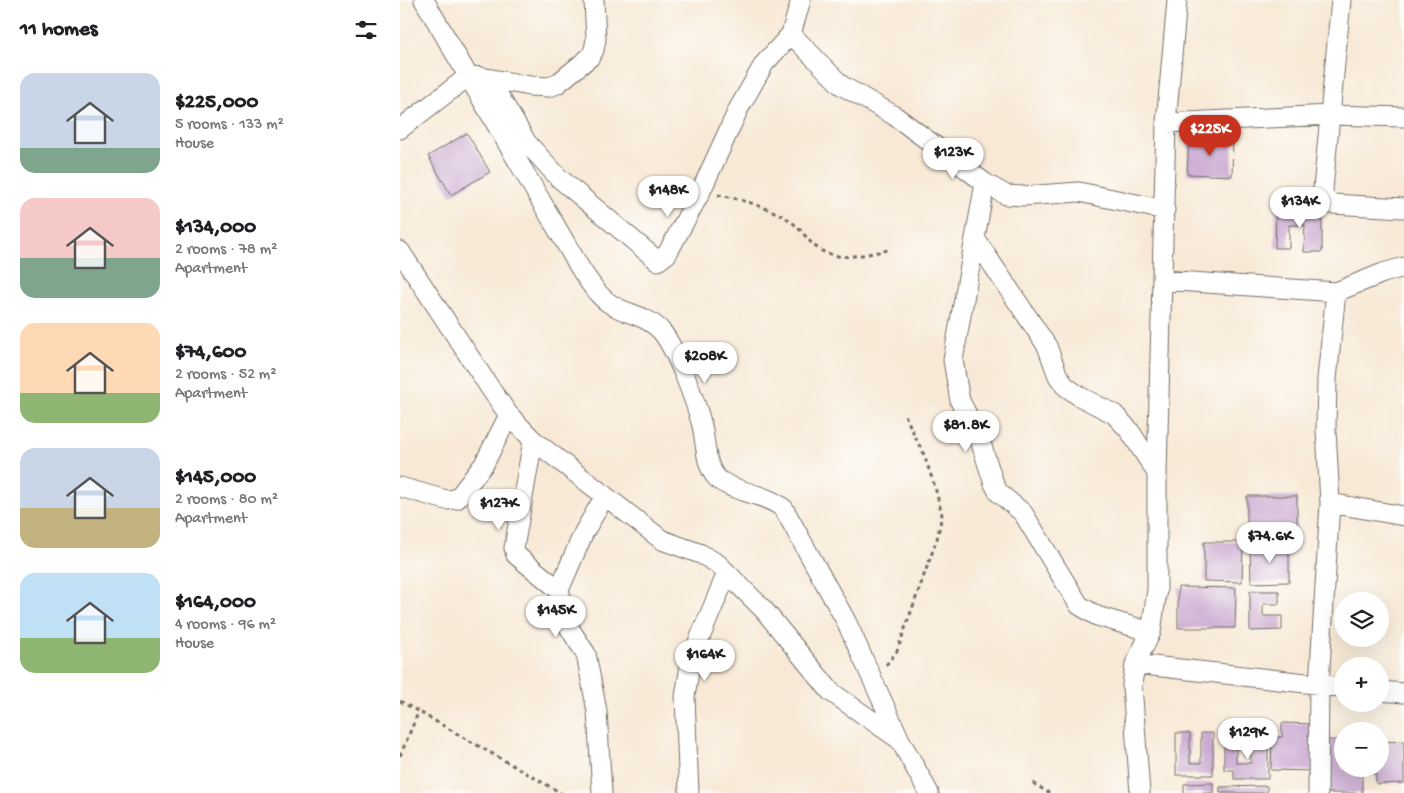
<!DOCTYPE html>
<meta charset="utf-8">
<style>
body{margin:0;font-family:"Gochi Hand",sans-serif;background:#f2f2f2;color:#202124;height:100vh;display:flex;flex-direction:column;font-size:19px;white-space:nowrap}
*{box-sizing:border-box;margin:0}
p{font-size:16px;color:#757577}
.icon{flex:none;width:28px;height:28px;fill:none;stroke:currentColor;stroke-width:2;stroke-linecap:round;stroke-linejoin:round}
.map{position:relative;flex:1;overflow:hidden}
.side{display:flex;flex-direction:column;background:#fff;width:400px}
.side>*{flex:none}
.controls{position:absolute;left:934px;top:592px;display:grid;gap:10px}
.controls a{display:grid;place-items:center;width:55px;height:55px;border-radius:50%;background:#fff;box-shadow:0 5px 20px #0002;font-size:25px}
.price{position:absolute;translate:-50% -42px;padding:0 11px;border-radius:18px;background:#fff;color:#222;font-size:16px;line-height:32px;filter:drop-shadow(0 1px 2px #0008)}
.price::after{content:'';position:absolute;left:50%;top:30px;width:15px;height:11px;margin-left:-8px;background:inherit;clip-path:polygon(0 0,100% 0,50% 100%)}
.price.on{background:#c8321e;color:#fff}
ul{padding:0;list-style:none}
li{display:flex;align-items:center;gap:15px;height:125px;padding:0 20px}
li span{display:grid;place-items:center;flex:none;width:140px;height:100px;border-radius:15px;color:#555}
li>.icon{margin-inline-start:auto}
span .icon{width:60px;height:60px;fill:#fffc;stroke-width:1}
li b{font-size:21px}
h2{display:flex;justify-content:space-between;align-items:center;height:60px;padding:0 20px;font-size:21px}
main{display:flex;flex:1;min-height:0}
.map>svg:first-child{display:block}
.building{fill:#c5a1ce}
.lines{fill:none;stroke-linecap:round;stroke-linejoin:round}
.minor-casing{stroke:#736e67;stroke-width:21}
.path{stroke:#736e67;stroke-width:3;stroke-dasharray:4 4;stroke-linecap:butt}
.minor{stroke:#fff;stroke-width:19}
</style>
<main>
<section class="side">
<h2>11 homes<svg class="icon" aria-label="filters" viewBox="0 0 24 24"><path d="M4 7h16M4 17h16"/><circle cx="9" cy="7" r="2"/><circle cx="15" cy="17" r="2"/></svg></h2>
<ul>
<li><span style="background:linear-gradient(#c9d6e8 75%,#7fa58c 0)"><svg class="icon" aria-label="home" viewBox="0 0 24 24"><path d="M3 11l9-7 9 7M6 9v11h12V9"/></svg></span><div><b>$225,000</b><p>5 rooms · 133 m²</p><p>House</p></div></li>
<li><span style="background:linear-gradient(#f6c9c9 60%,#7fa58c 0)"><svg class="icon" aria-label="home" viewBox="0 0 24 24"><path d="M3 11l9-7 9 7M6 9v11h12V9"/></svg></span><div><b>$134,000</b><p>2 rooms · 78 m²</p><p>Apartment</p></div></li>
<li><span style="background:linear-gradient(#ffd9b3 70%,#8fb573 0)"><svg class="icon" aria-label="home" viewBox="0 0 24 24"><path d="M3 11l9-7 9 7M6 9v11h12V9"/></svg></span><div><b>$74,600</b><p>2 rooms · 52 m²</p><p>Apartment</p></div></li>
<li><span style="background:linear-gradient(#c9d6e8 60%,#c2b280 0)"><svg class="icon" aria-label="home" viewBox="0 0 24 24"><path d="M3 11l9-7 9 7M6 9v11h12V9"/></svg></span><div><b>$145,000</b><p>2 rooms · 80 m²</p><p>Apartment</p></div></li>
<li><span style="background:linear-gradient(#bfe0f5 65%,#8fb573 0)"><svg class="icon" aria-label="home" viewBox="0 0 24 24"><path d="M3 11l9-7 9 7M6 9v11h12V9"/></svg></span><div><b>$164,000</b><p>4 rooms · 96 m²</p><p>House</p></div></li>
</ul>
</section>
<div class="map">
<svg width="1004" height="793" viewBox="0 0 1004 793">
<rect width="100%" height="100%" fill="#fdfcf7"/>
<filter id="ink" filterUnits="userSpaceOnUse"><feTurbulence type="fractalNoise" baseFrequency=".02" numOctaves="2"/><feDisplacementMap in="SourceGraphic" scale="10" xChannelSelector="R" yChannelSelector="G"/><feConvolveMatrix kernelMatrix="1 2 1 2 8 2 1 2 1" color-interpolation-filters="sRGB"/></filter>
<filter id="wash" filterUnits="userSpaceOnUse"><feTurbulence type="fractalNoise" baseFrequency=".0096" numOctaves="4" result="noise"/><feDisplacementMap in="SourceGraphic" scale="20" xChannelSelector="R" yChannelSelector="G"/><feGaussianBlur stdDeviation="1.12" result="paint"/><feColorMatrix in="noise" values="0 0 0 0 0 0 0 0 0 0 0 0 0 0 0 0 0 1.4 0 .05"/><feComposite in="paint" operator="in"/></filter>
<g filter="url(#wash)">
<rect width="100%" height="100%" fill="#f8e9d6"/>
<g id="blocks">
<path class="building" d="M67,133l23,39 -39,23 -23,-39z
M789,137l44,2 -1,37 -45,-2z
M876,210l46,1v41h-18l1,-27h-16v23h-14z
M847,496h50v42h-50z
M804,542h39l-1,40 -38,-1z
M889,546v36l-38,1 -1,-36z
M778,587l58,1 -1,40h-57z
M850,591h29v13h-16v12h19v14l-32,1z
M882,723l33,1 -1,47 -43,-1 1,-33h10z
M776,733h14v30h11v-30h12v42h-37z
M851,739h17v40h-34v-9h-10v-30h12v23h15z
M924,740h18v29h20v24h-39z
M1004,741v42l-28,1v-10h-7v-5h11v-27z
M813,783v10h-29v-9z
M867,786v7h-47v-6z"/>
</g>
</g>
<g filter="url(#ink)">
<use href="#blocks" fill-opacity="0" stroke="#736e67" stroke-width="1"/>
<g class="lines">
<defs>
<path id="minor" d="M24,0l156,268c8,12 17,27 29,35 17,12 39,12 53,29 14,17 33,68 39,90 5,16 3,41 15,55 13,15 51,16 68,32l62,112 54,119 29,53
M941,0l-18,189 1,8 7,7 73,4
M391,34l50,51 54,31 90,67 21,12 18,1 55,-4 86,18
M89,79l38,64 32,35 99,83 9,-7 33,-61 39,-85 25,-44 27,-30 10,-34
M766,123l164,-8 74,2
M0,129l70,-54 60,11 19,1 8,-3 33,-27 4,-7 2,-11 -2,-39
M585,183l-32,177 7,41 19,36 15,47 5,9 24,20 56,92 18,11 54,16
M576,240l71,106 11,30 7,10 14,10 35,18 15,16 28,43
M0,251l92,140 17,24 24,25 129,100 39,14 17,10 46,46 67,82 69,48
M763,280l173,12 47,-19 21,-6
M133,440l-19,108 2,7 43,35
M0,487l46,13 11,-1 27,-35 25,-49
M930,503l74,13
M735,664l207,23
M980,691l24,2
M202,793l-5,-82 -11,-57 -16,-25 -11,-39 25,-58 21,-36
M289,793l-4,-96 6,-38 36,-86
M740,793l-8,-108 3,-21 16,-32 6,-42v-117l9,-350 11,-123
M918,793l1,-108 11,-182 -4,-74 1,-50 9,-87"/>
</defs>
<use href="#minor" class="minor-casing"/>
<path class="path" d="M318,195c18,2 62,16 75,28 18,16 18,28 45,33 16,2 34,-3 50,-6
M486,665l11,-14 40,-112 5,-24 -7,-28 -11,-32 -20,-42
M0,701l161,92
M0,756l18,-43
M633,783l16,10"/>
<use href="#minor" class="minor"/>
</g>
</g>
</svg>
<div class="controls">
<a><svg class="icon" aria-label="layers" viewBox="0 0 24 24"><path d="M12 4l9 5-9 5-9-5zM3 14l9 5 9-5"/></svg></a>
<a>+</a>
<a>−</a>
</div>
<b class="price on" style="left:810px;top:157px">$225K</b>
<b class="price" style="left:553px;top:180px">$123K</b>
<b class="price" style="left:268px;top:218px">$148K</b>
<b class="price" style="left:900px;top:229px">$134K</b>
<b class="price" style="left:305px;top:384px">$208K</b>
<b class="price" style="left:566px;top:453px">$81.8K</b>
<b class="price" style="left:99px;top:531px">$127K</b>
<b class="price" style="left:870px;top:564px">$74.6K</b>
<b class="price" style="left:156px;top:638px">$145K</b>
<b class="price" style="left:305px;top:682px">$164K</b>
<b class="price" style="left:848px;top:760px">$129K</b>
</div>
</main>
